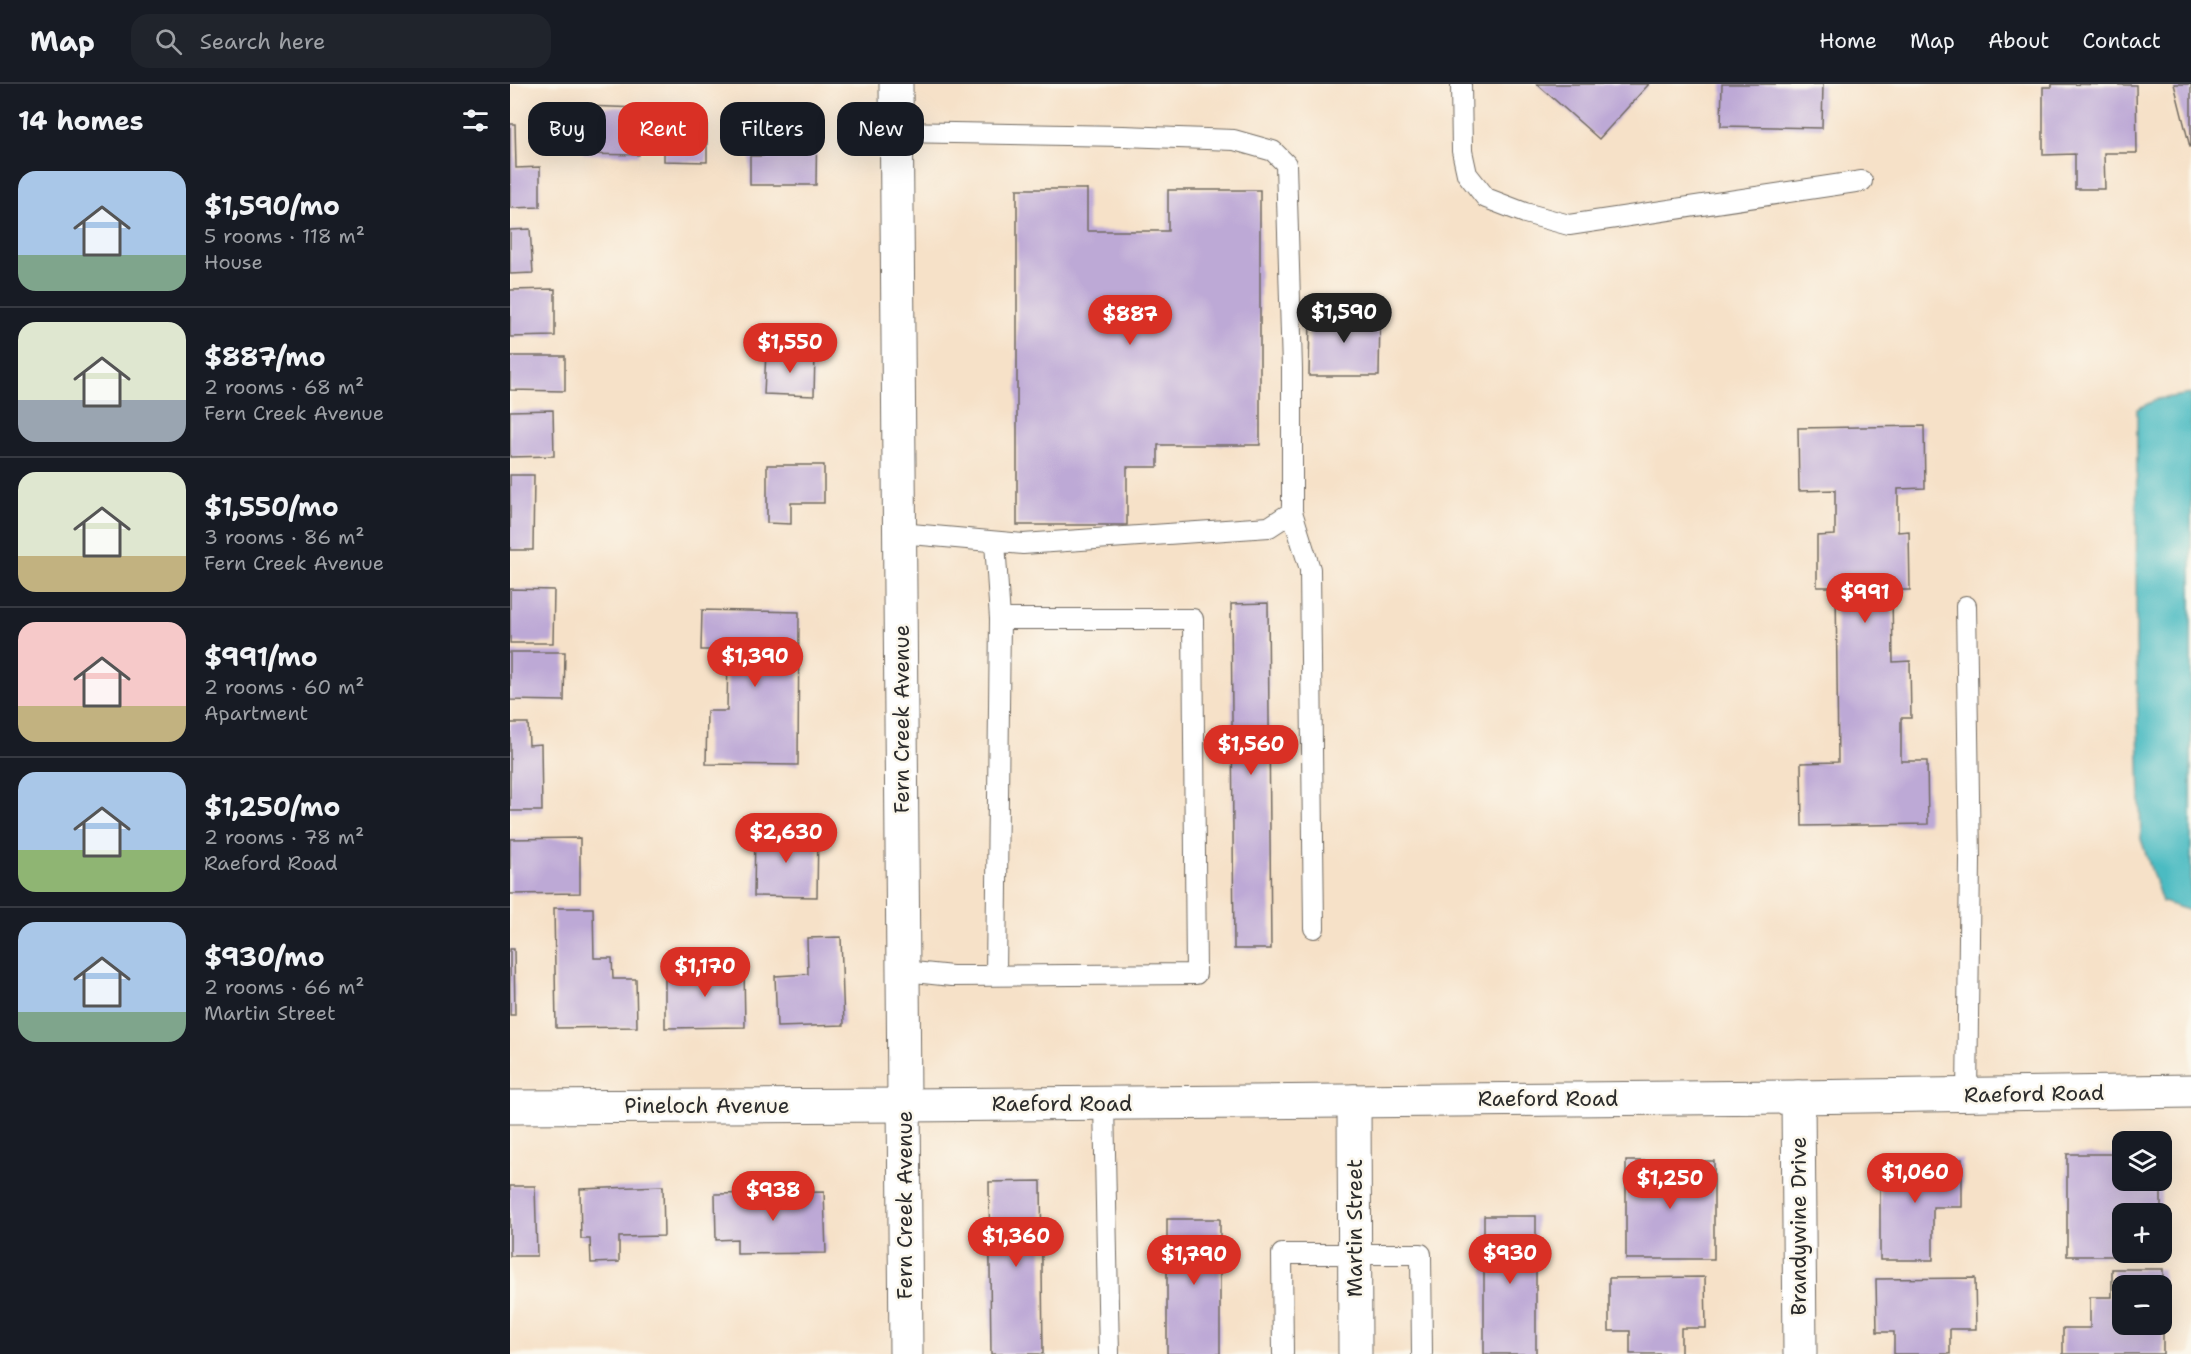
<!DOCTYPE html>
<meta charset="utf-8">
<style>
body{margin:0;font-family:"Shantell Sans",sans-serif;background:#20242c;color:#f1f3f6;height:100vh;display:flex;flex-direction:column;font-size:22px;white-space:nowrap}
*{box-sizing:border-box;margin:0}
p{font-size:20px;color:#9ea1a6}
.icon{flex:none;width:33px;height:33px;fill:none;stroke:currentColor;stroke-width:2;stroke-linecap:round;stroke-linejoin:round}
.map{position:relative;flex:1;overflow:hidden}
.panel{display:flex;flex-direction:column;background:#171b24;width:510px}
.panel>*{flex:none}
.top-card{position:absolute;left:18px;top:18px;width:570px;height:54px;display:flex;gap:12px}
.controls{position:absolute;left:1602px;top:1047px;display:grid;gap:12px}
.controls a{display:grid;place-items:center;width:60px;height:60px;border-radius:12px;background:#171b24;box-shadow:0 6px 24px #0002;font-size:30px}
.price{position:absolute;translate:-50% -51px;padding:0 14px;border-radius:21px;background:#d93025;color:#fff;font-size:20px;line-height:39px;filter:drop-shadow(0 2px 3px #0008)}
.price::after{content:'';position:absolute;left:50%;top:36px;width:18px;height:14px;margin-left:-9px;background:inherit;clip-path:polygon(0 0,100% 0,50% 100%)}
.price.active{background:#222;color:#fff}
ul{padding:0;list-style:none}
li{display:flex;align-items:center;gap:18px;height:150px;padding:0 18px}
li+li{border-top:2px solid #363941}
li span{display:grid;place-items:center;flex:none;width:168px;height:120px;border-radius:18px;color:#555}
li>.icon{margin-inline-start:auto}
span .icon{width:72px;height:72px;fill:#fffc;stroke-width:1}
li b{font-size:26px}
h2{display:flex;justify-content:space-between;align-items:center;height:72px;padding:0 18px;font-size:26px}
.chip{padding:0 21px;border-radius:18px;background:#171b24;box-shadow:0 6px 24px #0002;font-size:21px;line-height:54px}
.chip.active{background:#d93025;color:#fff}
header{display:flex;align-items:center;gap:36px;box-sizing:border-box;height:84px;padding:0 30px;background:#171b24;border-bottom:2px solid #363941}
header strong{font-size:28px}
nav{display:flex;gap:33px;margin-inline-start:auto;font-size:21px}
.search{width:420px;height:54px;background:#20242c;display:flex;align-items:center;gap:15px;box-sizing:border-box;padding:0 21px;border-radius:18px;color:#9ea1a6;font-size:22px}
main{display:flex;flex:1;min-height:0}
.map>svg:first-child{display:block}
.water{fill:#4cbbc2;stroke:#3c7376;stroke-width:1.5}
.building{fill:#bda9d6}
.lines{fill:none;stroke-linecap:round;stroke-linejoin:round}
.service-casing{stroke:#726b62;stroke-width:22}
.minor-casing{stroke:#726b62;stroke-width:35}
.tertiary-casing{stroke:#726b62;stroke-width:35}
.service{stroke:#fff;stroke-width:20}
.minor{stroke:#fff;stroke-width:33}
.tertiary{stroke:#fff;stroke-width:33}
.labels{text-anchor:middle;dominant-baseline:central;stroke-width:5;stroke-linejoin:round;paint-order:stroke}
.street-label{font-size:21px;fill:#2b2b2b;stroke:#fbf7ec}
</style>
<header>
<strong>Map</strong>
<div class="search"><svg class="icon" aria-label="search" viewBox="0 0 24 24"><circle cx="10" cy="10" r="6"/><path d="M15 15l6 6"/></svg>Search here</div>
<nav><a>Home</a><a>Map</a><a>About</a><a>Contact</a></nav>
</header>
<main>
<section class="panel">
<h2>14 homes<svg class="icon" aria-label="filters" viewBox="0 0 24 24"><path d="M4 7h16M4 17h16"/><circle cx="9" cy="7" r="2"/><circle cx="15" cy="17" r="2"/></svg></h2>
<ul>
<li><span style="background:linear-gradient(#a9c7e8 70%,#7fa58c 0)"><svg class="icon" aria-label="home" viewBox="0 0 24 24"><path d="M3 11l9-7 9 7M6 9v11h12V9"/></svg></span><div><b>$1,590/mo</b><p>5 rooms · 118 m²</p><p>House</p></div></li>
<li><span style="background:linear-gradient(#dfe7d0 65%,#9aa5b1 0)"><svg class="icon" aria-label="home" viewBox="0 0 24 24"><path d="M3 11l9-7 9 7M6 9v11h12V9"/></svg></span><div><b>$887/mo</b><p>2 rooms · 68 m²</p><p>Fern Creek Avenue</p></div></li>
<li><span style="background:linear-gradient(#dfe7d0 70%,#c2b280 0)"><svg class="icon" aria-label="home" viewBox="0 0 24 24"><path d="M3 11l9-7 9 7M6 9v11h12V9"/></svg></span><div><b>$1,550/mo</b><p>3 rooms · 86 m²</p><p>Fern Creek Avenue</p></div></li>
<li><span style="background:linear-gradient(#f6c9c9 70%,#c2b280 0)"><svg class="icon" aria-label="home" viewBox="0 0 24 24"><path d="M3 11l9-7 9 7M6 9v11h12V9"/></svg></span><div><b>$991/mo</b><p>2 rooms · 60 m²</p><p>Apartment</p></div></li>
<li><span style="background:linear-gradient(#a9c7e8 65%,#8fb573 0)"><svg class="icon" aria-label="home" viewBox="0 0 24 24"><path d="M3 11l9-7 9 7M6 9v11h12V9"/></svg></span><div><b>$1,250/mo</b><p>2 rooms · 78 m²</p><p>Raeford Road</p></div></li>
<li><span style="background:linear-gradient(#a9c7e8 75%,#7fa58c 0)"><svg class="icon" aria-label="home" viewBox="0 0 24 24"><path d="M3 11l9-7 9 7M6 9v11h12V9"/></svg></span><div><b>$930/mo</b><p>2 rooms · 66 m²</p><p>Martin Street</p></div></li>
</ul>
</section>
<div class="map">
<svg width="1681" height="1270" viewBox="0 0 1681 1270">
<rect width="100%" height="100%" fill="#fbf7ec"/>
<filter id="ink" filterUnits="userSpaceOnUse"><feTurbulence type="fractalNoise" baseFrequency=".0167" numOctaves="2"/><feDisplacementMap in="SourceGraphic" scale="12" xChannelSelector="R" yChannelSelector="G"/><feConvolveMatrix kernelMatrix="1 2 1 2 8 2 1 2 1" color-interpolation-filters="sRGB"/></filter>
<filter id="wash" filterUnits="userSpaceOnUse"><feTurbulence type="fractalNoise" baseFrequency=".008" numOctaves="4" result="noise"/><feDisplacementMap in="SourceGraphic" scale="24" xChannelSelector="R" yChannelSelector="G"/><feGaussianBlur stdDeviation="1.35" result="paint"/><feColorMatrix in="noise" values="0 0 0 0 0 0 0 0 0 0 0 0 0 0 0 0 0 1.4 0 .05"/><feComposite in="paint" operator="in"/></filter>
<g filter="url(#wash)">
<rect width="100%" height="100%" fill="#f6e1c8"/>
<path class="water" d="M1681,310v517l-29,-9 -21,-63 -5,-195 1,-235 21,-10z"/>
<g id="blocks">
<path class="building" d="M1027,0h112l-50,55z
M1212,0h101l-1,44 -101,-2z
M1542,0l84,1 1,68h-33l1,36h-30v-35l-32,1v-68h9z
M1664,0h17v63h-1z
M74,22l56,2 -1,47 -56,-1z
M254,28h53l-1,73h-66v-29h13z
M154,39h43v39l-43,-1z
M0,40h5l1,44 24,-1v40l-30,1z
M507,105h70v42h81v-41h92v255h-102v22h-31v58h-110z
M20,145l3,44 -23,1v-44z
M45,205v47l-45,1v-47z
M800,229h70l-1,63h-70z
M256,267l49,2 -1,43 -50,-2z
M0,272h55v35l-55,-1z
M43,326l1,46 -44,1v-46z
M1414,342l1,62 -27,1v43l11,-1 1,59h-18l1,72 17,-1 1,57h-10v43h26l1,63 -126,2 -1,-63 37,-1 -2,-175h-19v-51l18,-1v-45l-36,1 -1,-63z
M257,381h57v38h-33v21l-24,-1z
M0,391h24l-1,75h-23z
M0,505l44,1 -1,53h-43z
M758,519l3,346h-37l-3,-345z
M192,526l97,2 -1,153 -92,-1 1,-53h20l1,-61h-27z
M0,568h55l-1,49 -54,-1z
M0,639h18l1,22 12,-1 1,67h-32z
M245,746l63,1 -1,66 -63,-1z
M70,754v55l-70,1v-55z
M44,824h39l1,50h18l1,21h23l1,48 -81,1z
M331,853l3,88 -67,2 -2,-51 33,-2 -1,-36z
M0,865h4l1,66h-5z
M234,884l1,59 -80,1v-59z
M1557,1070h55v26h39v34h-39v38h39v4h-94z
M1370,1075h82v48h-29v53h-53z
M1116,1077h88v98h-88z
M531,1097l2,173h-52l-2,-172z
M0,1102h25l2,70h-27z
M153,1102l1,50 -45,1v25l-28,1 -1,-24h-9l-1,-50z
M314,1108l2,61 -89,1v-15l-21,1 -1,-46z
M974,1132h52v138h-52z
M657,1135h53v135h-53z
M1602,1185h51v17h-41v38h41v30h-100v-26h27v-31h22z
M1195,1193l1,51h-25v26h-51v-23h-21v-53z
M1465,1194l1,51h-26v25h-56v-22h-17l-1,-53z"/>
</g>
</g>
<g filter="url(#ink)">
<use href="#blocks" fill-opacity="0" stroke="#726b62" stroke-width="1.5"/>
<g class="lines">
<defs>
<path id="service" d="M951,0l1,67 5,23 19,24 39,15 44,12 293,-44
M386,48l227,4 111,4 39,11 13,13 6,205v143l18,57 4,359
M390,449l123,11 246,-17 23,-15
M485,458l5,77
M1456,522l4,254 -3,235
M394,887l48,5 244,-2 -3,-355h-193l-4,356
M594,1019l5,251
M773,1270l-1,-100h139l1,100"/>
<path id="minor" d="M1288,1013l2,257
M844,1017l1,253
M0,1023l395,-2"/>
<path id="tertiary" d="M386,0l10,1270
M395,1021l893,-8 393,-6"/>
</defs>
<use href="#service" class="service-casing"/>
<use href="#minor" class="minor-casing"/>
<use href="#tertiary" class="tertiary-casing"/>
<use href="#service" class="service"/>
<use href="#minor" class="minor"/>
<use href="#tertiary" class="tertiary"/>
</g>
</g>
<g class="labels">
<g class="street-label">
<text transform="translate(392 635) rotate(-90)">Fern Creek Avenue</text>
<text transform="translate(1524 1010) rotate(-1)">Raeford Road</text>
<text x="1038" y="1015">Raeford Road</text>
<text x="552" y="1020">Raeford Road</text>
<text x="197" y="1022">Pineloch Avenue</text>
<text transform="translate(395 1121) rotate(-90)">Fern Creek Avenue</text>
<text transform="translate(1289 1142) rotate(-90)">Brandywine Drive</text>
<text transform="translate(845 1144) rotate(-90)">Martin Street</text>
</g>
</g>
</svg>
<div class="controls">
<a><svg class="icon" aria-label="layers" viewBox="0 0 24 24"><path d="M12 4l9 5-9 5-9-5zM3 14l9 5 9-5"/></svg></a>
<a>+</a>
<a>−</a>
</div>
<b class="price active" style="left:834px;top:260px">$1,590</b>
<b class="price" style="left:620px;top:262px">$887</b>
<b class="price" style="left:280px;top:290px">$1,550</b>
<b class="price" style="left:1355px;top:540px">$991</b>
<b class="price" style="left:245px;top:604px">$1,390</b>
<b class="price" style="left:741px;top:692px">$1,560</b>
<b class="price" style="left:276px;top:780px">$2,630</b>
<b class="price" style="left:195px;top:914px">$1,170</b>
<b class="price" style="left:1405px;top:1120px">$1,060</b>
<b class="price" style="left:1160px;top:1126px">$1,250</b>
<b class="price" style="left:263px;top:1138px">$938</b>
<b class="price" style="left:506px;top:1184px">$1,360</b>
<b class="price" style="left:1000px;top:1201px">$930</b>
<b class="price" style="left:684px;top:1202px">$1,790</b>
<div class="top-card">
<a class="chip">Buy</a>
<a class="chip active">Rent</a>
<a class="chip">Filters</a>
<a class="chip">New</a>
</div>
</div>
</main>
